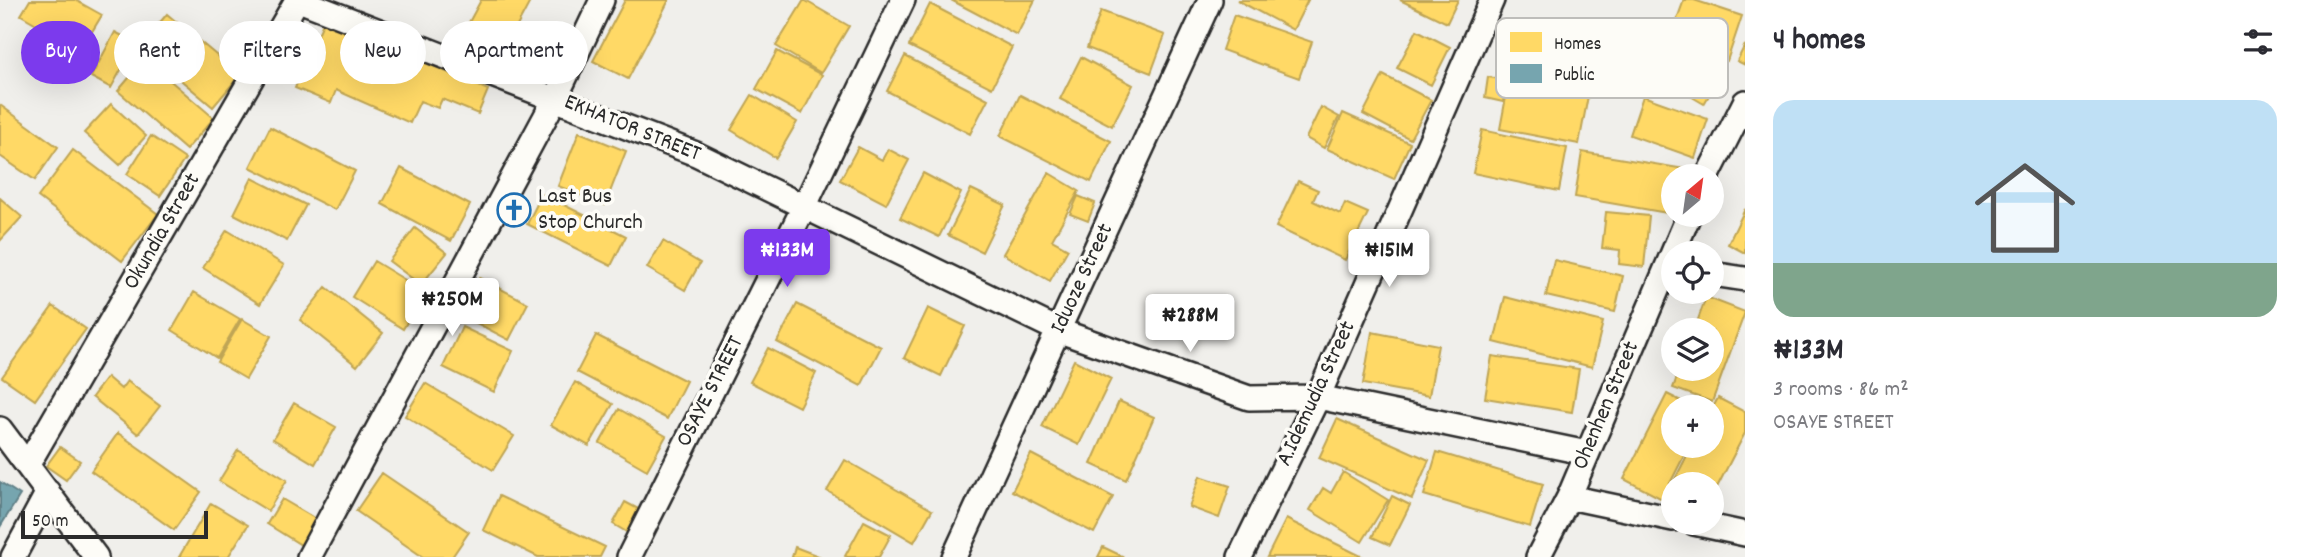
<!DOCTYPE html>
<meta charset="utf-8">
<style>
body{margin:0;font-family:Dekko,sans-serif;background:#f2f2f3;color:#2b2b33;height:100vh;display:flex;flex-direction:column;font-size:26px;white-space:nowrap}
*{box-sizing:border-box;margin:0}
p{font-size:23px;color:#7c7c81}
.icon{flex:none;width:38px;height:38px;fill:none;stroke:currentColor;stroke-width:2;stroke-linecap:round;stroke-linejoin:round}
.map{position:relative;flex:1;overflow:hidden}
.panel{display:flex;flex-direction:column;background:#fff;width:560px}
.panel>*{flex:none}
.top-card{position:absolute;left:21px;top:21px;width:665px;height:63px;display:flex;gap:14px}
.needle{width:46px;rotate:29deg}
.buttons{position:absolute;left:1661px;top:164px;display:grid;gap:14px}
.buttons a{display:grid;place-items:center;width:63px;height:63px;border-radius:50%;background:#fff;box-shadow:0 7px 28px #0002;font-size:35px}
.scale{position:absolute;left:21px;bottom:18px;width:187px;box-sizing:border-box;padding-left:7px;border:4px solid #2b2b2b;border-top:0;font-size:19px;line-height:24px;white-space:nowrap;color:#2b2b2b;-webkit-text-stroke:5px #fdfcf7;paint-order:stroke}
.price{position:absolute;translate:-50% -60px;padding:0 16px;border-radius:7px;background:#fff;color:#222;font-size:23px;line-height:46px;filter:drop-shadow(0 2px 4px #0008)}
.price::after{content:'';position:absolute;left:50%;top:42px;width:21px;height:16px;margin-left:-10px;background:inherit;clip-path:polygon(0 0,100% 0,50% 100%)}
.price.selected{background:#7c3aed;color:#fff}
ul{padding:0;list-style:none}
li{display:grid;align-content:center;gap:14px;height:371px;padding:0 28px}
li+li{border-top:2px solid #e1e1e2}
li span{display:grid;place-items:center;height:217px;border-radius:21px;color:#555}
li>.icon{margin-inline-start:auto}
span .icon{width:126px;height:126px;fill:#fffc;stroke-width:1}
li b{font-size:30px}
h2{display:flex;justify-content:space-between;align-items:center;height:84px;padding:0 28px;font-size:30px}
.chip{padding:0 24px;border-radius:32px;background:#fff;box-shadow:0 7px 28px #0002;font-size:24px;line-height:63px}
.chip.selected{background:#7c3aed;color:#fff}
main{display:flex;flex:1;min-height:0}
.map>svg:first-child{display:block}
.homes{fill:#ffd966;stroke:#bfa554;stroke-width:2}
.public{fill:#76a5af;stroke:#608087;stroke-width:2}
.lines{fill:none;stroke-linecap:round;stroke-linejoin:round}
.minor-casing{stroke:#2b2b2b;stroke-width:28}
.minor{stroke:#fdfcf7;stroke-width:23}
.labels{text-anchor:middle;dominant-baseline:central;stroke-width:7;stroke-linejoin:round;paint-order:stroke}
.street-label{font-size:23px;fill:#2b2b2b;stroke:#fdfcf7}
.poi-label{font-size:23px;fill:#2b2b2b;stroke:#fdfcf7;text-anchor:start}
.key{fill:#fdfcf7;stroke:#bebdba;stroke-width:2}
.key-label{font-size:19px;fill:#2b2b2b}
</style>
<main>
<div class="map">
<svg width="1745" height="557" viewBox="0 0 1745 557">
<rect width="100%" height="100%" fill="#f0efeb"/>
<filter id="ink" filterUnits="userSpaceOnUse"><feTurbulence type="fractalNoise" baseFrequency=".0143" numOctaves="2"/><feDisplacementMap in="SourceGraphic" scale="14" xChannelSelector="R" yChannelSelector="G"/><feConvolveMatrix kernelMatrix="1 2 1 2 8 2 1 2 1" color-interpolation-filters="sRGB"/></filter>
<g filter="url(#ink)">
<path class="homes" d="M30,0h45l27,15 -21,35 -60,-35z
M481,0h50l-24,45 -39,-21z
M625,0h44l-41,79 -35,-18z
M804,0l45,26 -28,47 -45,-27z
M951,0h84l-18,35z
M1237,0h71l-15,30z
M1400,0h58l-11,23z
M1684,0h10l48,16 -15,45 -58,-20z
M930,4l82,43 -20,41 -83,-42z
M1101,11l64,24 -14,38 -64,-25z
M167,14l73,61 -27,32 -73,-61z
M1234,15l78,27 -13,36 -77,-28z
M325,18l163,72 -10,24 -36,-15 -4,9 -18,-7 -10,22 -74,-33 -5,13 -36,-15z
M266,24l12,9 -12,16 -12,-10z
M1417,30l33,17 -19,38 -34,-17z
M115,32l21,11 -25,45 -20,-11z
M1745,45v20l-8,-4z
M777,51l45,24 -20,39 -46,-25z
M1689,53l33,20 -18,31 -34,-20z
M905,56l83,43 -18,35 -83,-43z
M1081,57l52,28 -21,41 -52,-27z
M145,59l69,59 -28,32 -68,-59z
M1383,75l48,25 -21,39 -47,-25z
M1488,77l19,3 -4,22 -18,-4z
M1509,81l79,15 -9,48 -79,-15z
M752,95l45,27 -21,36 -45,-28z
M1020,95l91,46 -20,41 -91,-46z
M1643,96l65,23 -13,39 -65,-23z
M111,104l35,32 -26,29 -36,-32z
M0,105l58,42 -23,33 -35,-24z
M1321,107l18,10 -15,31 -18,-10z
M1343,113l67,30 -16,36 -67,-30z
M270,127l85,44 -20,39 -85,-43z
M1482,130l85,18 -8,43 -86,-18z
M579,132l47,19 -21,54 -47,-19z
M151,136l34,23 -25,37 -33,-22z
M858,147l24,13 6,-11 21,11 -23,44 -46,-24z
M73,150l85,64 -36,47 -84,-64z
M1582,152l103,17 -2,8h-10v37l-98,-17z
M401,168l69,37 -19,36 -69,-37z
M923,173l38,20 -22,44 -39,-19z
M1049,173l30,18 -27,49 16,9 -18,32 -47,-27z
M252,178l54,27 -19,36 -53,-27z
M1298,181l20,9 -5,11 27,13 5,-11 23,10 -23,47 -69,-33z
M971,189l34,16 -23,47 -34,-17z
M542,194l84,42 -15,30 -84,-42z
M1078,196l17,7 -7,18 -18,-7z
M0,198l22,19 -22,24z
M1745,209v44l-17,-9z
M1606,212l43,4 -5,51 -25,-3 1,-14 -18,-2z
M415,228l32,25 -26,32 -32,-24z
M227,230l57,35 -24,39 -57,-36z
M663,241l37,22 -15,27 -38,-22z
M1554,260l69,16 -8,36 -69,-16z
M374,261l51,31 -22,37 -51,-32z
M480,278l48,25 -19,37 -48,-25z
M326,287l57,46 -26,33 -57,-46z
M194,292l46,27 -23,39 -45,-28z
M1505,297l98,25 -11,45 -98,-25z
M1706,297l39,15 -33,90 -39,-14 7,-19h32v-38h-18z
M797,304l84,43 -20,39 -84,-44z
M53,306l33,23 -51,71 -33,-23z
M928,308l37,18 -24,50 -37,-18z
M242,319l29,17 -25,43 -29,-17z
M462,327l51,24 -19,41 -51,-25z
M1372,332l66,13 -9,51 -66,-12z
M596,335l90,46 -19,38 -90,-47z
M768,348l48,25 -17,34 -49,-25z
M1492,356l87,13 -7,43 -87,-14z
M1074,360l37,19 -32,66 -37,-18z
M107,377l14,12 6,-8 33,25 -22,28 -46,-37z
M575,382l38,22 -24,42 -38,-21z
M425,383l89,53 -21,34 -88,-54z
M1667,394l28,14h-22v38h16l-27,53 -38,-20z
M1718,398l27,14v21l-33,64v-12l-39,-2 19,-37h20v-37z
M1119,401l35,16 -28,63 -35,-16z
M294,403l42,24 -21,37 -42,-25z
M619,409l47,27 -19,34 -47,-27z
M1337,419l92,41 -17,39 -93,-41z
M118,433l83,59 -27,38 -83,-59z
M60,447l20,14 -14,19 -20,-14z
M238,450l49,30 -19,31 -49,-30z
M1437,452l106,32 -13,43 -106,-32z
M1031,454l82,43 -19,36 -82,-42z
M845,460l87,50 -18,32 -87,-51z
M1343,472l45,28 -26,42 -52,-32 13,-22 8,5z
M382,473l87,59 -17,25h-29l-67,-46z
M1200,476l30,10 -11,32 -30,-11z
M499,496l106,51 -5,10h-62l-55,-27z
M1392,496l18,9 -20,40 -18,-8z
M282,499l39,23 -15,26 -39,-24z
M625,502l17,9 -12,23 -17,-10z
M211,503l37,22 -20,32h-49z
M1286,519l77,38h-96z
M864,521l27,14 -12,22h-32l-2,-1z
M795,547l26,10h-29z
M1103,547l21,10h-26z"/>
<path class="public" d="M0,482l20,13 -20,32z"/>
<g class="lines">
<defs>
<path id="minor" d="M299,0l397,154 364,177 189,67 69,-1 269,56
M1707,177l38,-75
M1712,274l33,5
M0,429l96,128
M28,464l269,-464
M1569,497l104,22
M1694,523l51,11
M13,557l35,-65
M309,557l246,-458 47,-99
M629,557l175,-350 99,-207
M954,557l256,-557
M1240,557l78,-160 174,-397
M1538,557l31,-60 120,-282"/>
</defs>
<use href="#minor" class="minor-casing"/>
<use href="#minor" class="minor"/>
</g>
</g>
<defs>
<symbol id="church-ring" viewBox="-11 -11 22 22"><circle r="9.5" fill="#fdfcf7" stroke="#1f6fb2" stroke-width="1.5"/><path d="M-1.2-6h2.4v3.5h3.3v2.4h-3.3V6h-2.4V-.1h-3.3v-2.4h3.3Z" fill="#1f6fb2"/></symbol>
</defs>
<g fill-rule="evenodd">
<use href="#church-ring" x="495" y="191" width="38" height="38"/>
</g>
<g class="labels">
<g class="street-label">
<text transform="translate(632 129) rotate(22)">EKHATOR STREET</text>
<text transform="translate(163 232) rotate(-60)">Okundia Street</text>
<text transform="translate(1083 279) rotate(-65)">Iduoze Street</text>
<text transform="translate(711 392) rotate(-63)">OSAYE STREET</text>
<text transform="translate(1317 394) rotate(-65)">A.Idemudia Street</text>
<text transform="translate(1607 406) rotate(-67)">Ohenhen Street</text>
</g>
<g class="poi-label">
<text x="538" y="197">Last Bus<tspan x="538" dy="26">Stop Church</tspan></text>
</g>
</g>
<rect x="1496" y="18" width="232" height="80" rx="10" class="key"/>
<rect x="1510" y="32" width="32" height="20" fill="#ffd966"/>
<rect x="1510" y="64" width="32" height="19" fill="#76a5af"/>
<g class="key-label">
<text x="1554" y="49">Homes</text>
<text x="1554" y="80">Public</text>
</g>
</svg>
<div class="buttons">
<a><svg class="needle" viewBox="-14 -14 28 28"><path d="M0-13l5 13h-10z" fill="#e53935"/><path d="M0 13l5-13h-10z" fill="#7c7c81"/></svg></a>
<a><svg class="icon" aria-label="locate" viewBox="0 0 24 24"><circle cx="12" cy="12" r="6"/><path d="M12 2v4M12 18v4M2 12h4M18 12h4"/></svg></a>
<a><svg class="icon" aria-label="layers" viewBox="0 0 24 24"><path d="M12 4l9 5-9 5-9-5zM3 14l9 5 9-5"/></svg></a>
<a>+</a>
<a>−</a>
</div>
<div class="scale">50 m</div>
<b class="price selected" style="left:787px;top:289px">₦133M</b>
<b class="price" style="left:1389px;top:289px">₦151M</b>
<b class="price" style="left:452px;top:338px">₦250M</b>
<b class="price" style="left:1190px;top:354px">₦288M</b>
<div class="top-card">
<a class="chip selected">Buy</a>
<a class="chip">Rent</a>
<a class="chip">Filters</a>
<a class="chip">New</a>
<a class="chip">Apartment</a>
</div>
</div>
<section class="panel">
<h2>4 homes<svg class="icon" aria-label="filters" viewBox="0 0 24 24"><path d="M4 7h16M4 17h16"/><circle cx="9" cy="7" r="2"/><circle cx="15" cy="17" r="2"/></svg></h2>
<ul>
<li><span style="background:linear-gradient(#bfe0f5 75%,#7fa58c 0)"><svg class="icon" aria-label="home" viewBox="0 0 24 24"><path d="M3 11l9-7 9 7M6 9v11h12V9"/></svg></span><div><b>₦133M</b><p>3 rooms · 86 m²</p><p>OSAYE STREET</p></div></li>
</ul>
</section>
</main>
